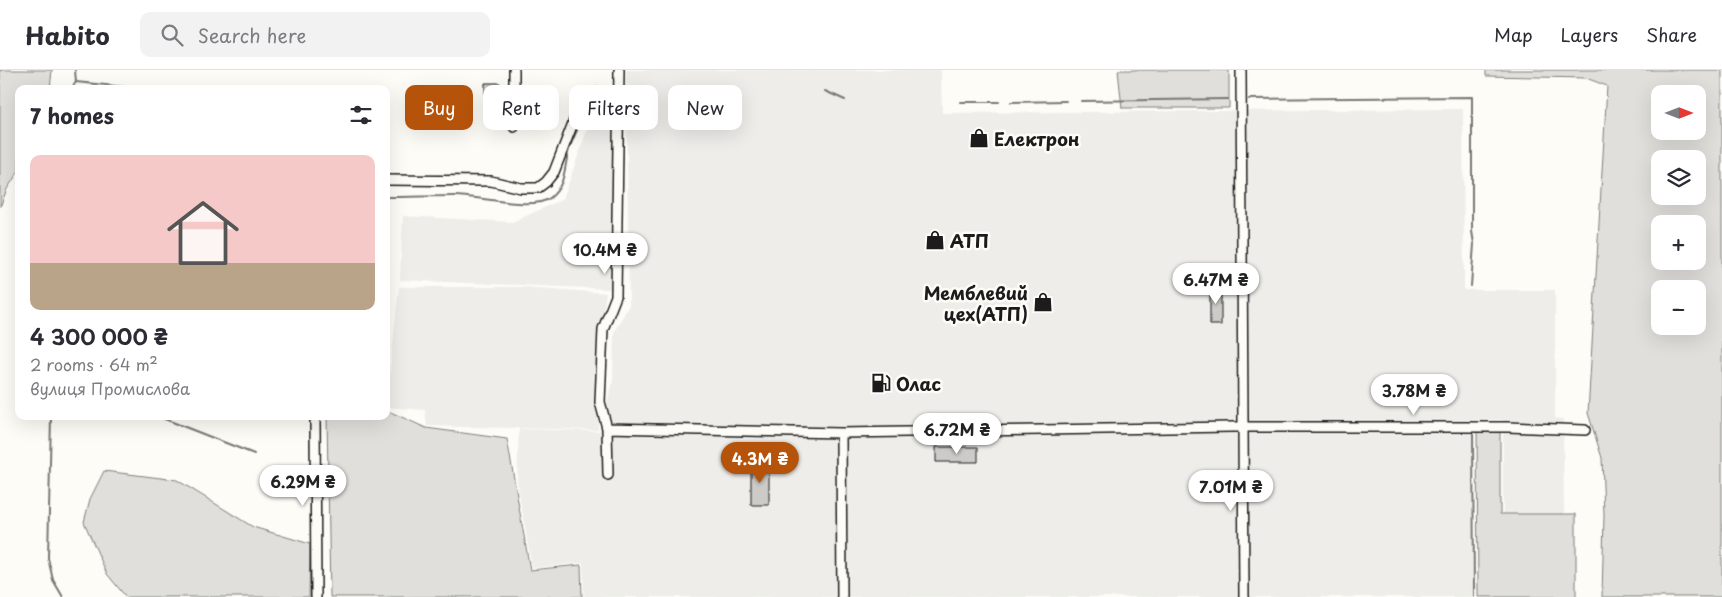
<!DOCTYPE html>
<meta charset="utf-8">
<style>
body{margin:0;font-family:"Playpen Sans",sans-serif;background:#f2f2f3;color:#2b2b33;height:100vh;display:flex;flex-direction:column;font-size:19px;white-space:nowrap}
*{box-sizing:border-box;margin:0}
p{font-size:16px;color:#7c7c81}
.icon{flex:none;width:28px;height:28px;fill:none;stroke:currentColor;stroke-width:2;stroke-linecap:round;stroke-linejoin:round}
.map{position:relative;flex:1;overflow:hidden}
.side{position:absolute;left:15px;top:15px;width:375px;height:335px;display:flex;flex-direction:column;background:#fff;border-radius:10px;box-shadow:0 5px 20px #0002}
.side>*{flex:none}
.guide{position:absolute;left:405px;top:15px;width:475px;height:45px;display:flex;gap:10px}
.needle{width:32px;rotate:90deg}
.controls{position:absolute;left:1651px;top:15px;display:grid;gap:10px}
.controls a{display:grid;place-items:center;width:55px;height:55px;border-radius:10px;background:#fff;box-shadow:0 5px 20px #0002;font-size:25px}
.price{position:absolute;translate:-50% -42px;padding:0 11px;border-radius:18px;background:#fff;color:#222;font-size:16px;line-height:32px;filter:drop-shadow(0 1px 2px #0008)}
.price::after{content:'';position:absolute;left:50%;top:30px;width:15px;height:11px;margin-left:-8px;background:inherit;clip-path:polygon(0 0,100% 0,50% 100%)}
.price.current{background:#b45309;color:#fff}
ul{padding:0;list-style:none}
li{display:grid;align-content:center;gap:10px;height:265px;padding:0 15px}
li+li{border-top:1px solid #e1e1e2}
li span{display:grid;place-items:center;height:155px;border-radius:10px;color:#555}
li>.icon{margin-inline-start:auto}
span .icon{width:90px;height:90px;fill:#fffc;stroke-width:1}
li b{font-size:21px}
h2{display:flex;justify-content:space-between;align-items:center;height:60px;padding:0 15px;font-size:21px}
.chip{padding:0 18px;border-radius:10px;background:#fff;box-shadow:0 5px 20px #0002;font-size:18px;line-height:45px}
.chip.current{background:#b45309;color:#fff}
header{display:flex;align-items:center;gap:30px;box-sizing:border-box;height:70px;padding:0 25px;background:#fff;border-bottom:1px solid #e1e1e2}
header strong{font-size:24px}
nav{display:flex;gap:28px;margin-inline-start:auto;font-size:18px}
.search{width:350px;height:45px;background:#f2f2f3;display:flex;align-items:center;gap:12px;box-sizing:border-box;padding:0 18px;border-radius:10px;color:#7c7c81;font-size:19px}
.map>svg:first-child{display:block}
.built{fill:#eeede9}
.green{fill:#e0dfdb;stroke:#7e7e7c;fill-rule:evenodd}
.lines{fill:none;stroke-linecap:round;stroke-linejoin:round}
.stream{stroke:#797876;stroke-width:2}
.building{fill:#cccbc8;stroke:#1c1c1c}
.minor-casing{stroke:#1c1c1c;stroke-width:12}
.minor{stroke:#fdfcf7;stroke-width:9}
.labels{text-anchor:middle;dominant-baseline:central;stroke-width:5;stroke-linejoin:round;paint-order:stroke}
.poi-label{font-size:18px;font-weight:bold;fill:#1c1c1c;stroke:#fdfcf7;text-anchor:start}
</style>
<header>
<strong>Habito</strong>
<div class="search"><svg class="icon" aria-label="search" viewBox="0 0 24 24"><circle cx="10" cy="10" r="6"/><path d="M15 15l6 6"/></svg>Search here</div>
<nav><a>Map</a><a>Layers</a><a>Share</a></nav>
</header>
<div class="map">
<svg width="1722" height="527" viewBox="0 0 1722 527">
<rect width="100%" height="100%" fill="#fdfcf7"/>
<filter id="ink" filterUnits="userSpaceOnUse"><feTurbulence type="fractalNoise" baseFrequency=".02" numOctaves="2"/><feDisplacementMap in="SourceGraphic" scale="10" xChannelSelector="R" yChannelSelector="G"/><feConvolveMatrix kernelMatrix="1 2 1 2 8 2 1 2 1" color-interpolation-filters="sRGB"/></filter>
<g filter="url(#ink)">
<path class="built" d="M626,0h315l1,43 521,-4 1,181h91v128l8,1 1,95h-61v-94h-31l1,177h-889l-1,-34 -51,5 -15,-87 2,-52 80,2 14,-51 1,-48 15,-27z
M614,41l-3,178 -211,-9 3,-64 110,6 50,-23 29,-83z
M399,217h125l82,6 -7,41 -1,96 -171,-4 -2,-16 -39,-3z"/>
<path class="green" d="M0,0h52l-2,19h-31v82l-12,18 -7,18z
M1118,0h111v38h-107z
M1486,0h236v527h-120l2,-82 -2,-57 -14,-45 19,-327 -21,-8 -100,-2zM1660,24h38v37h-38zM1660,89h38v37h-38zM1660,154h38v37h-38zM1660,219h38v37h-38z
M386,340l40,18 81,11 23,131 51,-5 1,32h-252l-3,-181h59z
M1477,352h23v92h76v83h-98z
M104,401l73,9 76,47 57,17 -1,53h-183l-19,-23 -23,-52 6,-23z"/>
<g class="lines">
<path class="stream" d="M76,12l69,7
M71,19l5,-7 -1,-12
M825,21l20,9
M1249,29l223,-2v134l2,13 -3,42
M1081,31l147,-2
M961,32h38
M1011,32l55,-1
M386,127c23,0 46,-1 69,-1 22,0 78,15 95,2 15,-12 14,-27 18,-45 2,-8 19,-47 25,-50 5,-3 10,-3 15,-3
M51,346l-3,142 5,22 10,17
M157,346l97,38
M1473,360l1,167"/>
</g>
<path class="building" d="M485,13h15v35h-15z
M1210,215h11v40h-11z
M936,377h42v15h-42z
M751,393h18v42h-18z"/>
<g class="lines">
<defs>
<path id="minor" d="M514,0v57
M1241,0l3,527
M386,110l105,1 30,7h17l8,-6 8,-10 21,-54 9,-19 8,-6 27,-1
M315,346l1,181
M607,358l234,5 1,164
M841,363l391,-6h276l77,3
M608,405l-1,-47 -7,-26 3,-73 13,-33 3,-226"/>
</defs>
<use href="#minor" class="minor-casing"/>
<use href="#minor" class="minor"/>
</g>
</g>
<defs>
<symbol id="shop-bare" viewBox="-9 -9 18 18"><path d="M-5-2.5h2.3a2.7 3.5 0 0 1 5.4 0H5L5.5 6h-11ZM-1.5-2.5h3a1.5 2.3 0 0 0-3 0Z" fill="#1c1c1c" stroke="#fdfcf7" stroke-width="2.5" paint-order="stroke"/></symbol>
<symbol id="fuel-bare" viewBox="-9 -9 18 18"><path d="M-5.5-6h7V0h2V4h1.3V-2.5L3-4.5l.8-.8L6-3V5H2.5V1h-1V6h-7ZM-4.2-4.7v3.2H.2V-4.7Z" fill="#1c1c1c" stroke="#fdfcf7" stroke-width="2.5" paint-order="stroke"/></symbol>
</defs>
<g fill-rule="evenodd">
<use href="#shop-bare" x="965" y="54" width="28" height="28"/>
<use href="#shop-bare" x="921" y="156" width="28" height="28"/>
<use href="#shop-bare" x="1029" y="218" width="28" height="28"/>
<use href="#fuel-bare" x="867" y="299" width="28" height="28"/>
</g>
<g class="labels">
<g class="poi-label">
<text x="994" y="68">Електрон</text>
<text x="950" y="170">АТП</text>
<text x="1028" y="222" text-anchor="end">Мемблевий<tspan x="1028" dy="21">цех(АТП)</tspan></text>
<text x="896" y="313">Олас</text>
</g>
</g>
</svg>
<div class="controls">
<a><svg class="needle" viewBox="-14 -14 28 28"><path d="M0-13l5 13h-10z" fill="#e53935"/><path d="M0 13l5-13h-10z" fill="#7c7c81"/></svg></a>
<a><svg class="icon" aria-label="layers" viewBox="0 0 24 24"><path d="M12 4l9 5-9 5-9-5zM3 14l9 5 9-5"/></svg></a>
<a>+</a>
<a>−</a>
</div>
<b class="price" style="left:605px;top:205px">10.4M ₴</b>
<b class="price" style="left:1216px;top:235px">6.47M ₴</b>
<b class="price" style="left:1414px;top:346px">3.78M ₴</b>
<b class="price" style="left:957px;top:385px">6.72M ₴</b>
<b class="price current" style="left:760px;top:414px">4.3M ₴</b>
<b class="price" style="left:303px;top:437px">6.29M ₴</b>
<b class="price" style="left:1231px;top:442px">7.01M ₴</b>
<div class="guide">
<a class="chip current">Buy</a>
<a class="chip">Rent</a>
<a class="chip">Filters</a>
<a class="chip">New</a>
</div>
<section class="side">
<h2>7 homes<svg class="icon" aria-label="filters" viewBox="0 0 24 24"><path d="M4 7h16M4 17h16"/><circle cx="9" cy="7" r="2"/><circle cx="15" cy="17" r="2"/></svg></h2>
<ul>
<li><span style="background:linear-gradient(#f6c9c9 70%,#b9a48a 0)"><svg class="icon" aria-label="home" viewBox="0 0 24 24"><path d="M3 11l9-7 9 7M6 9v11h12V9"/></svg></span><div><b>4 300 000 ₴</b><p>2 rooms · 64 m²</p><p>вулиця Промислова</p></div></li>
</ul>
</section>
</div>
